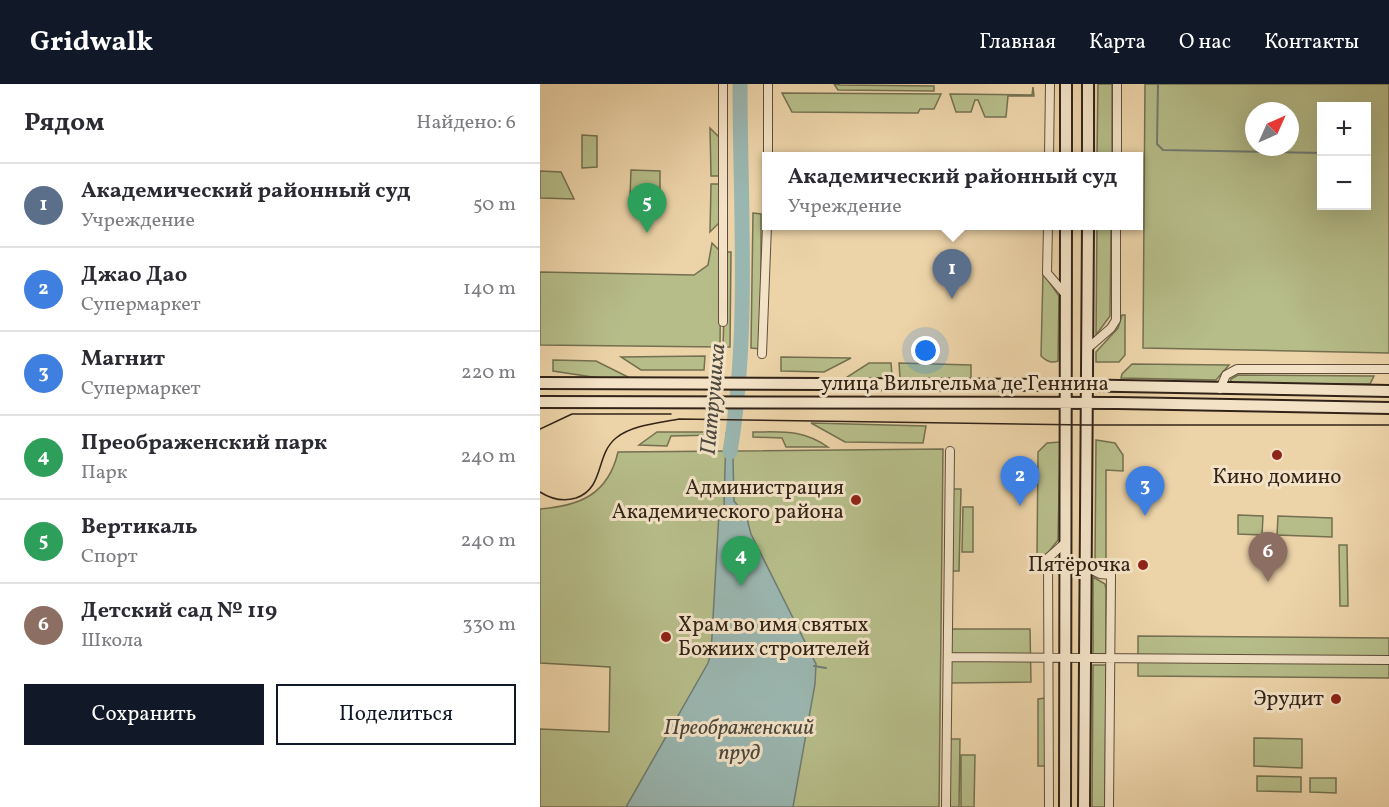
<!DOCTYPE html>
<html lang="ru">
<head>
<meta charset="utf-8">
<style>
  body { margin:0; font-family:Vollkorn,serif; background:#f7f7f7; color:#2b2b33 }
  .controls { position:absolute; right:18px; top:18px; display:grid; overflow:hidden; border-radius:0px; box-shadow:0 6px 24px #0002 }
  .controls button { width:54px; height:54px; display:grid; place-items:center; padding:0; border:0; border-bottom:2px solid #e1e1e2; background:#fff; color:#2b2b33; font:30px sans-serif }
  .compass { position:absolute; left:705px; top:18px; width:54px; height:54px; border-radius:50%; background:#fff; box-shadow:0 6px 24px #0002; rotate:45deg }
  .you { position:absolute; left:386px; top:267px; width:21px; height:21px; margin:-15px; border:4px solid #fff; border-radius:50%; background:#1a73e8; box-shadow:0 0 0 9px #1a73e833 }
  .badge { display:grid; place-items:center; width:39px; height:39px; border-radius:50%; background:#111827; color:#fff; font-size:20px; font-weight:700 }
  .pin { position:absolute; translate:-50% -50px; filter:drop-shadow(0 2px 3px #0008) }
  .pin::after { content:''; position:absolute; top:32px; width:21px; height:18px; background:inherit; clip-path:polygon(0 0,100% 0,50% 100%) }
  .popup { position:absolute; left:222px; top:68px; width:381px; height:78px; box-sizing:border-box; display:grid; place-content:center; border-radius:0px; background:#fff; filter:drop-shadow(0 2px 4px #0005); font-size:20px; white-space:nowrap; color:#7c7c81 }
  .popup b { font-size:22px; color:#2b2b33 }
  .popup::after { content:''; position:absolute; left:50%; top:100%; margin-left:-12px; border:12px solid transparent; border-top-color:#fff }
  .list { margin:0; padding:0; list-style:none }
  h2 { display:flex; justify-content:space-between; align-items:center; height:78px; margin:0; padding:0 24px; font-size:26px }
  h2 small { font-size:20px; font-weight:400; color:#7c7c81 }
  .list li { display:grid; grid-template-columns:39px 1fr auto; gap:18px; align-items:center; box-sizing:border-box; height:84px; padding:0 24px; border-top:2px solid #e1e1e2 }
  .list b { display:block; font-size:22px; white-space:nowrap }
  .list p { margin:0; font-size:20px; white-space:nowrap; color:#7c7c81 }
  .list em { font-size:20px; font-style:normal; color:#7c7c81 }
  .actions { display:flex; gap:12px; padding:18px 24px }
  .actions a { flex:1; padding:14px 0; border:2px solid #111827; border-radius:0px; text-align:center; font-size:21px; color:#111827 }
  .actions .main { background:#111827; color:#fff }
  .map { position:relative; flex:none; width:849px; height:723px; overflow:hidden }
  header { display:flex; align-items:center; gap:36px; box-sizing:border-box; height:84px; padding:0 30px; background:#111827; color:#fff }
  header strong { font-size:28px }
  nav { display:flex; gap:33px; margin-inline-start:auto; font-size:21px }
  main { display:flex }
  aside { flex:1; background:#fff }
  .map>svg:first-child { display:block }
</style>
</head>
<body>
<header>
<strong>Gridwalk</strong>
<nav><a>Главная</a><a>Карта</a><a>О нас</a><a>Контакты</a></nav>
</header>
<main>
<aside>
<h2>Рядом<small>Найдено: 6</small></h2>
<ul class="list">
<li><span class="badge" style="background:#5c6f8a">1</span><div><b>Академический районный суд</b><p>Учреждение</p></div><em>50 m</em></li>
<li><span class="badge" style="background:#3f7fe0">2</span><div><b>Джао Дао</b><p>Супермаркет</p></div><em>140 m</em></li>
<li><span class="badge" style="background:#3f7fe0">3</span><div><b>Магнит</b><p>Супермаркет</p></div><em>220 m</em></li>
<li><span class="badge" style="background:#2e9e5b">4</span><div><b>Преображенский парк</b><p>Парк</p></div><em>240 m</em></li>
<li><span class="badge" style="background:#2e9e5b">5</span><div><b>Вертикаль</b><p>Спорт</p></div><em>240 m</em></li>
<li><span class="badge" style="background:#8d6e63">6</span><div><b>Детский сад № 119</b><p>Школа</p></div><em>330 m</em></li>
</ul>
<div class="actions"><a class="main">Сохранить</a><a>Поделиться</a></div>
</aside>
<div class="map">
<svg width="849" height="723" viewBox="0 0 849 723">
  <rect width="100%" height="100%" fill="#ecd3a8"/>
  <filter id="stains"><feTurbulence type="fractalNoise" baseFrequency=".00333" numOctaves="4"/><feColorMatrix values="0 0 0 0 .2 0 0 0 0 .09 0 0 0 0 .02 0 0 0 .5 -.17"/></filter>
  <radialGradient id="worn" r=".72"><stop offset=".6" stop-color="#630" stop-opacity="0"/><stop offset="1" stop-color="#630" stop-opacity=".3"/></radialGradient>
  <path fill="#b6bd89" stroke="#747050" stroke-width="1.5" fill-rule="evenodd" d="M294,0L300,1L394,2V7L298,6Z
    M558,0H572V72H557Z
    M605,0H849V269L603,264ZM782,22H826V122H782ZM714,27H750V63H714Z
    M493,3L494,12H468L466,33H445L438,16H435L431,28H416L410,10L492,11Z
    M242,9L401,10L394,25H380L378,29L252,28Z
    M170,44L181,55L180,92H171Z
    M42,51L57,52V83L42,84Z
    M91,86L120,87V114L90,113Z
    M0,87L21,88L34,115L0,114Z
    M171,100H181V137L170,148Z
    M213,129L221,130V265L211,264Z
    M557,142H571L570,232L556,251Z
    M172,159L181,168L180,263L0,261V188L154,191L168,181Z
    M186,168H191L190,263H183Z
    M503,189L519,212L518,277C511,280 506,277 501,272Z
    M582,231H585V271L579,278H556V268L578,244Z
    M165,272L164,286H101L81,273Z
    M241,273L311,274L284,288L241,287Z
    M13,276L56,277L90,294H59L13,287Z
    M329,279H351L352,291L347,296L304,295Z
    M359,279L431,281V297H363L360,293Z
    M592,280L689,281L676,296L581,294L582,290Z
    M698,291L834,292L830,300H690L691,295Z
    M271,339L386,342L383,359L305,358Z
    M117,348H174V351L131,352L127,362L99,361Z
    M213,348C243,348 262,345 288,363H246L242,354L213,353Z
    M556,356L575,359L583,371V387L566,386V481L560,484L555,479Z
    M520,358L518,456L507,470H497L498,368L507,359Z
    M403,365L399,723H0V645L69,648L70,583L0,579V425C39,422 68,411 78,368Z
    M411,405H421L419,487H410Z
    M423,423H433V468H422Z
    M698,431L723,432L722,451L698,450Z
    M738,432L792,434V453L737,451Z
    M799,461H807L808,522H800Z
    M553,493L565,500L566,506V570H553Z
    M410,545H490L491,598L410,599Z
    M598,552L849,554V594L598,592Z
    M553,581H566L565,723H552Z
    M505,614V682H498V615Z
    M714,654L762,655V684L714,682Z
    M409,655H420L419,723H410Z
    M421,671H435L434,723H421Z
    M717,692L761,693V708L717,707Z
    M770,694H796V709L770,708Z"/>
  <path fill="#9ab6b0" stroke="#707b73" stroke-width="1.5" d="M186,349H198L193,375L194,417L206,431L211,450L276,580L275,600L253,723H86L168,579L171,569L179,429L184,421Z"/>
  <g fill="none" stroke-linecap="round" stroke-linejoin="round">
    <path stroke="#707b73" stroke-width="2" d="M618,0L617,60L623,66L782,69
      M274,582L286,584"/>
    <path stroke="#9ab6b0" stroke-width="15" d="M190,368C210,246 200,123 200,0"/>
    <g stroke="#604f3c" stroke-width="10">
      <path id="street" d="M228,73V0
        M509,73L510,0
        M577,73V0
        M508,142L507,189L526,211
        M183,238V0
        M548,264L571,244L576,236V142
        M222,270L227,142
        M680,305L686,291L697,285H849
        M546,483L560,490L571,491L569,723
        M408,573L849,576
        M406,723L410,367
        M509,723L508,474L526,458"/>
    </g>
    <g stroke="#322318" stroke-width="14">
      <path id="secondary" d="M526,0V73
        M548,73V0
        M0,299L526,301L849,307
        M0,318L577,319L849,324
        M525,723L526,142
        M544,723L548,142"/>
    </g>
    <use href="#street" stroke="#f3e2c6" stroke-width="8"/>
    <use href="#secondary" stroke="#f3e2c6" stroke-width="10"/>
    <path stroke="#322318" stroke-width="1.5" d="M0,345L32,330H131
      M0,408C11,415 23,418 36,414C65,404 55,371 76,354C92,341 119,339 139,335L547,341H849"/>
  </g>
  <g fill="#8f2418" stroke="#f3e2c6" stroke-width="2">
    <circle cx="737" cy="371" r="6"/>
    <circle cx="316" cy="416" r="6"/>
    <circle cx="603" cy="481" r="6"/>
    <circle cx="126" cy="553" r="6"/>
    <circle cx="796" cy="615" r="6"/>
  </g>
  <g text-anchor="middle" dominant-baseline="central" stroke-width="6" stroke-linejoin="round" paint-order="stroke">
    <g font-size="21" fill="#322318" stroke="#f3e2c6">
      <text x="425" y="300">улица Вильгельма де Геннина</text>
    </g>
    <g font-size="21" fill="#322318" stroke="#f3e2c6" text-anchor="end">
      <text x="737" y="393" text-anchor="middle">Кино домино</text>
      <text x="304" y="404">Администрация<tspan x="304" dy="24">Академического района</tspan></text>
      <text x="591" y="481">Пятёрочка</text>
      <text x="138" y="541" text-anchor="start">Храм во имя святых<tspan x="138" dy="24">Божиих строителей</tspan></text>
      <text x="784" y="615">Эрудит</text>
    </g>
    <g font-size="22" font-style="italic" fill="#4c483e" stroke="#f3e2c6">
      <text transform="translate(174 315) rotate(-85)">Патрушиха</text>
      <text x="199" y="644">Преображенский<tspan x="199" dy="25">пруд</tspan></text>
    </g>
  </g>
  <rect width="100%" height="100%" filter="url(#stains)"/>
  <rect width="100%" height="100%" fill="url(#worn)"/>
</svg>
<div class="controls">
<button>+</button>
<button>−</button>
</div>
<svg class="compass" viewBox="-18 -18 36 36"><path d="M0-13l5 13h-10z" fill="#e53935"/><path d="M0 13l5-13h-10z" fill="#7c7c81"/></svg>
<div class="you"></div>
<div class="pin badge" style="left:412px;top:215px;background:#5c6f8a">1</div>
<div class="popup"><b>Академический районный суд</b>Учреждение</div>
<div class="pin badge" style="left:480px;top:422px;background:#3f7fe0">2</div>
<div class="pin badge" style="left:605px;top:432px;background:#3f7fe0">3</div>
<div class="pin badge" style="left:201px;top:502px;background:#2e9e5b">4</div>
<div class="pin badge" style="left:107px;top:149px;background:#2e9e5b">5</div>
<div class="pin badge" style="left:728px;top:498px;background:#8d6e63">6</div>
</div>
</main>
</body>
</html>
